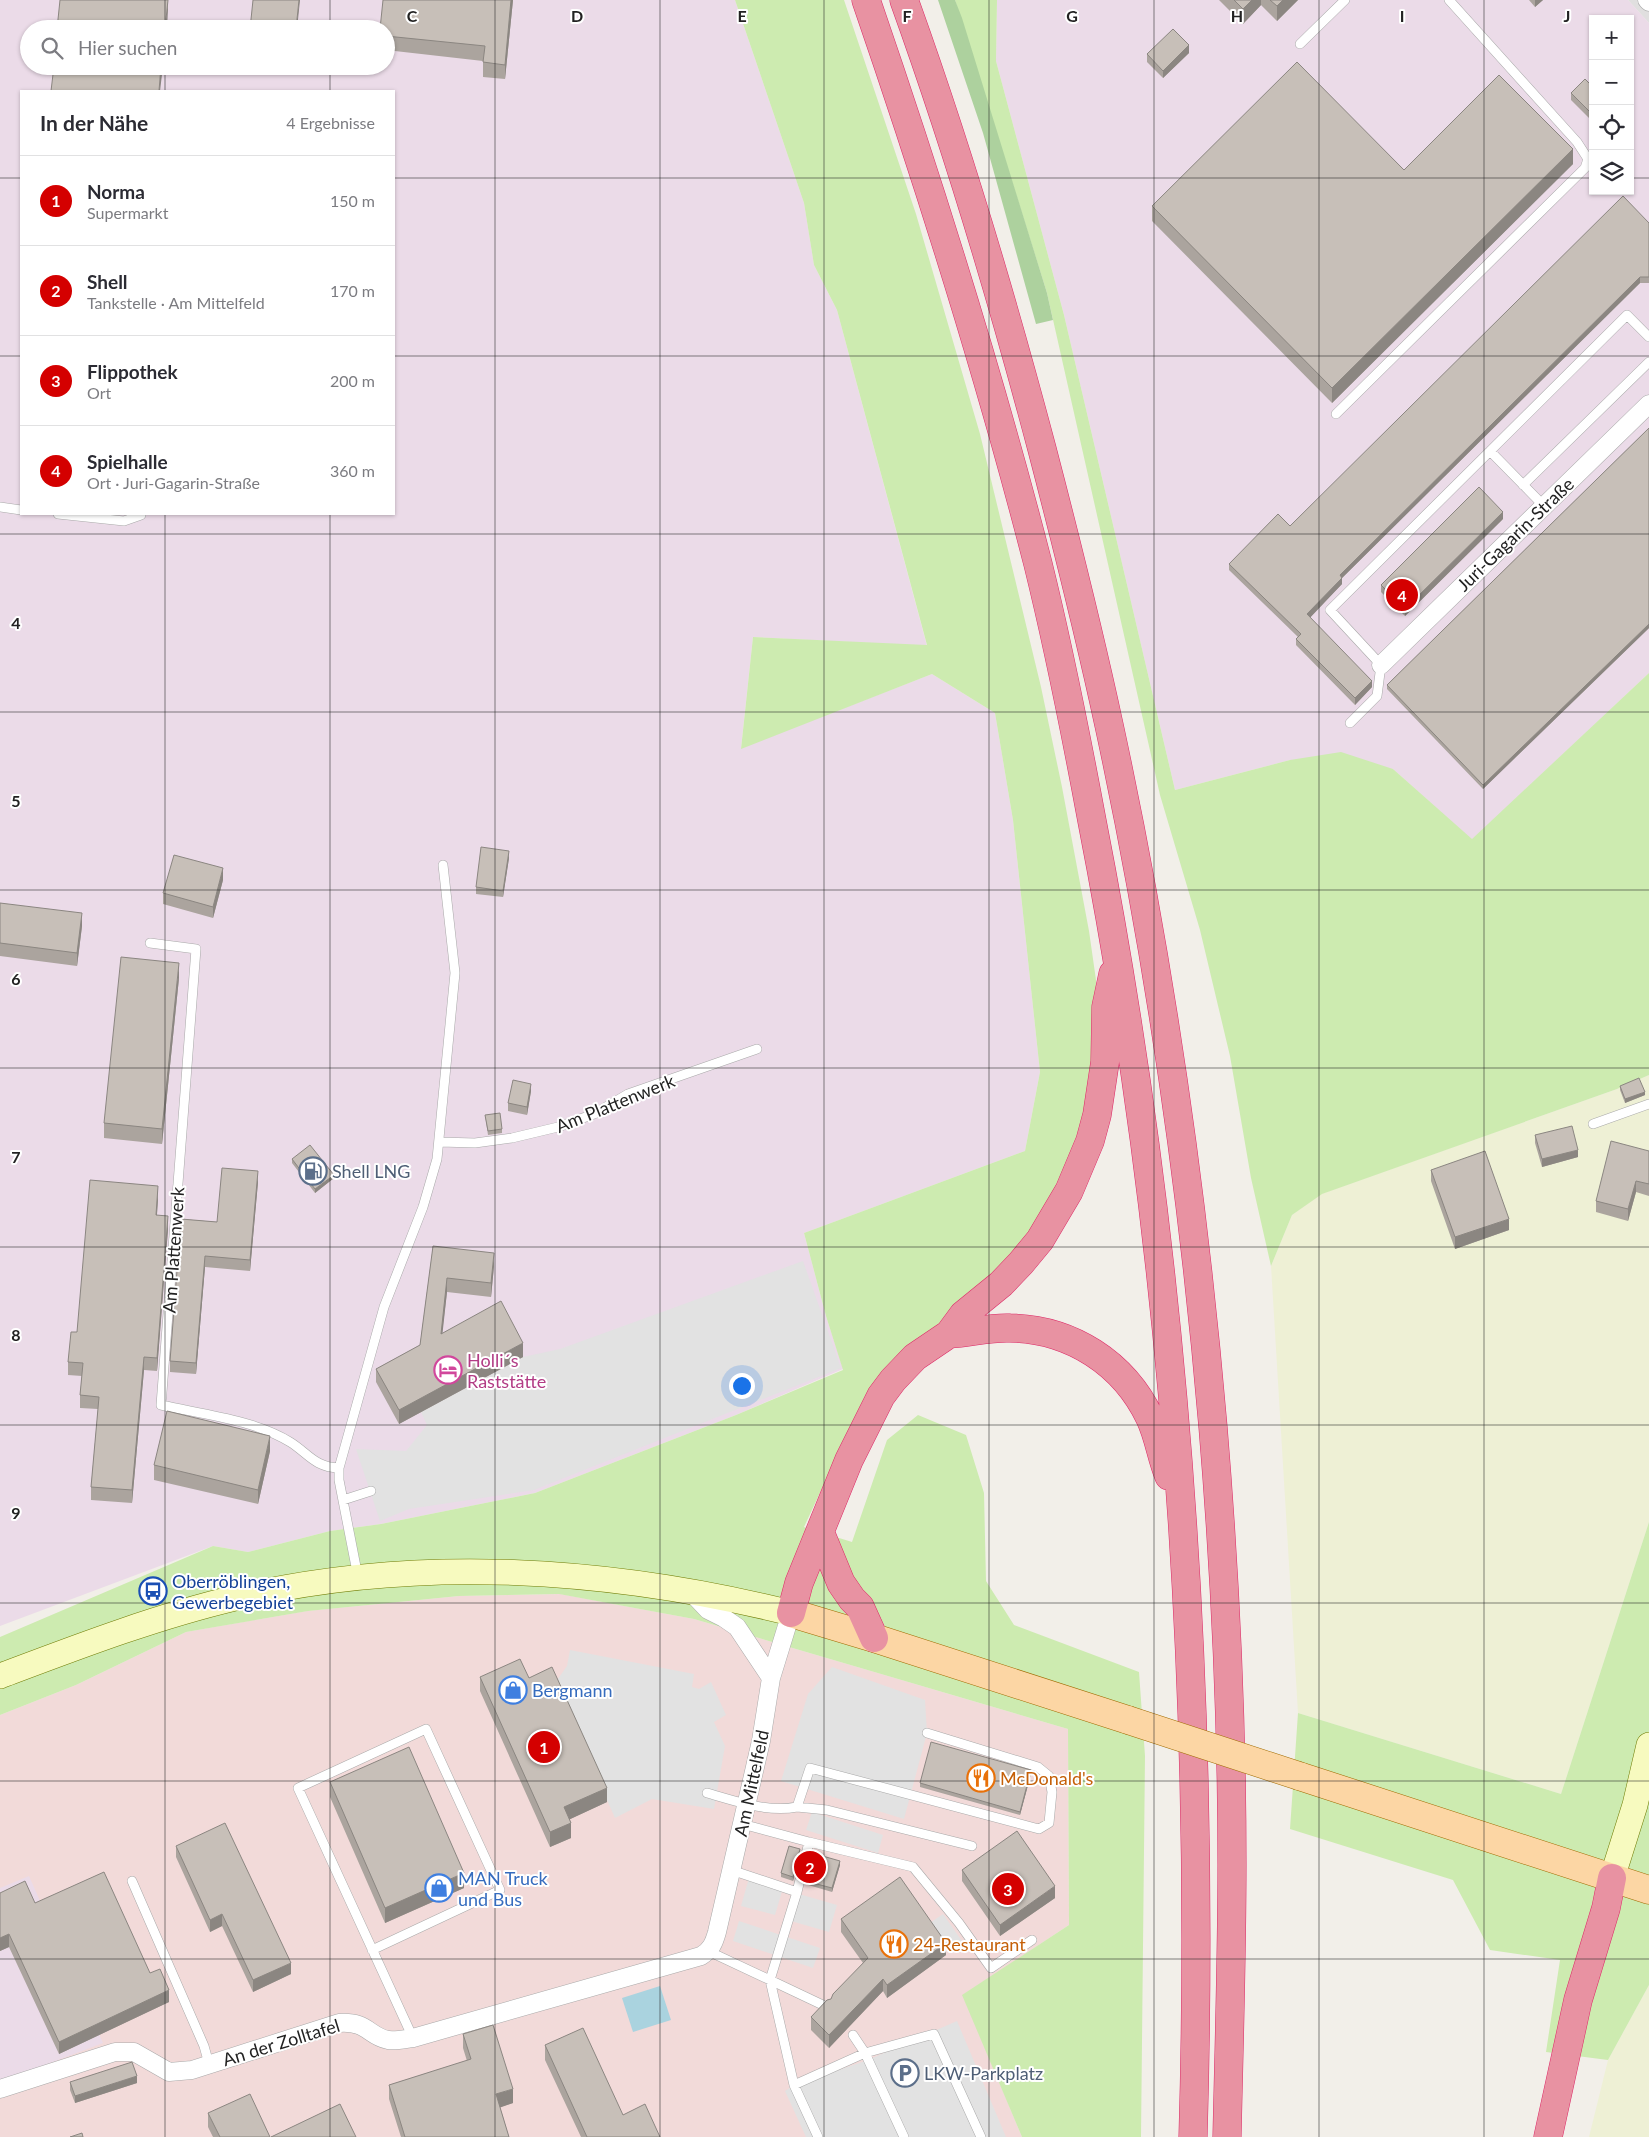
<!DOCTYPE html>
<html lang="de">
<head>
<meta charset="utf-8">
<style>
  body { margin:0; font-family:Lato,sans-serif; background:#f7f7f7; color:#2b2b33 }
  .controls { position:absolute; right:15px; top:15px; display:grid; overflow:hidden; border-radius:0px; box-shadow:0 1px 4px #0004 }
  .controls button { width:45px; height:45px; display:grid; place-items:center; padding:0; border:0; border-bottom:1px solid #e1e1e2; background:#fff; color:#2b2b33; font:25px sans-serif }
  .you { position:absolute; left:741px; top:1385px; width:18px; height:18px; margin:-12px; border:4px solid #fff; border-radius:50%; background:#1a73e8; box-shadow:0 0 0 8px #1a73e833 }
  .badge { display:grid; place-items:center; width:32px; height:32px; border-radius:50%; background:#d40000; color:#fff; font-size:16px; font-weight:700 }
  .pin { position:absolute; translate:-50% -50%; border:2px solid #fff; box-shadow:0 1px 5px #0006 }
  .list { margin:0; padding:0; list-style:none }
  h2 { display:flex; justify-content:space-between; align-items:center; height:65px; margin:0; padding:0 20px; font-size:21px }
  h2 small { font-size:16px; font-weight:400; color:#7c7c81 }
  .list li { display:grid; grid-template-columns:32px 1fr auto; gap:15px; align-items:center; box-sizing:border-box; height:90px; padding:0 20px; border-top:1px solid #e1e1e2 }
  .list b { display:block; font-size:19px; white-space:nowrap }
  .list p { margin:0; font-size:16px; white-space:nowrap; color:#7c7c81 }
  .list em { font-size:16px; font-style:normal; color:#7c7c81 }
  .icon { flex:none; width:28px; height:28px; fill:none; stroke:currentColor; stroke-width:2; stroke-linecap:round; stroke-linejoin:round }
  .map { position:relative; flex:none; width:1649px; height:2137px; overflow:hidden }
  .search { position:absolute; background:#fff; box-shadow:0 1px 4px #0004; left:20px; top:20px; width:375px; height:55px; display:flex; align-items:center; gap:12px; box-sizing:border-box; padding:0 18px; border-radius:28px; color:#7c7c81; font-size:19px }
  .panel { position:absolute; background:#fff; box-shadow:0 1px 4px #0004; left:20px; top:90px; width:375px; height:425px; border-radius:0px }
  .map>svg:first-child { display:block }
</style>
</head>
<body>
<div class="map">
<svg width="1649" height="2137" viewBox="0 0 1649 2137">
  <rect width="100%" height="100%" fill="#f2efe9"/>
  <path fill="#e0dfdf" d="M1628,0H1649V23Z"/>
  <path fill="#f2dad9" d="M560,1594L694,1619L1068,1729L1069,1925L963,1995L1022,2137H0V1715L76,1685L186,1632L307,1611L459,1596Z"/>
  <path fill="#ebdbe8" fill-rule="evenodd" d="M0,0H735L804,203L814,265L837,310L927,646L753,637L741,748L932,674L995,713L1013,820L1040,1072L1025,1151L804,1233L826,1316L843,1369L736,1415L535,1493L381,1524L330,1531L248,1552L213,1546L0,1626ZM29,29H386V66H29ZM21,91H394V514H21Z
    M997,0H1628L1649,23V673L1472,840L1393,769L1290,760L1175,790L1064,315L996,61ZM1593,19H1630V191H1593Z
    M29,1876L103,2043L0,2082V1888Z"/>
  <path fill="#eef0d5" d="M1649,1075V1522L1561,1794L1298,1713L1271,1266L1292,1215L1321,1194L1617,1089Z
    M1649,1985V2137H1589L1608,2060Z"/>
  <path fill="#cdebb0" d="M735,0H844L916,214L980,434L1041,687L1062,787L1089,931L1096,980L1099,1016L1083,1134L1028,1241L865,1396L804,1527L852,1542L887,1440L918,1415L966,1435L984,1493L986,1581L1014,1625L1139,1672L1145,1756L1141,2137H1022L962,1995L1069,1925L1068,1729L694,1619L559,1594L459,1596L308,1611L186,1632L76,1685L0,1715V1637L213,1546L248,1552L330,1531L381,1524L535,1493L736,1415L843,1370L826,1316L804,1233L1025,1151L1040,1072L1013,820L995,713L932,674L741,749L753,637L927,645L837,310L814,265L804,203Z
    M955,0H997L996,61L1064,315L1175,790L1290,760L1341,752L1393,769L1472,839L1649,673V1075L1617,1089L1322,1194L1292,1215L1271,1266L1251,1178L1230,1056L1200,930L1160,795L1047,293Z
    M1649,1522V1985L1608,2060L1546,2052L1560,1960L1490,1950L1453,1880L1290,1829L1298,1713L1561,1794Z"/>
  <path fill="#add19e" d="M938,0H955L962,18L1047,293L1053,320L1036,324L983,133Z"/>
  <path fill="#e2e2e2" d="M803,1261L841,1368L534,1490L409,1509L380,1521L356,1449L406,1451L427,1425L421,1412L523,1357L560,1349Z
    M570,1650L694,1674L692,1687L699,1689L711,1682L726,1715L714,1722L725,1746L714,1809L652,1799L615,1818L555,1683L567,1666Z
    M832,1667L925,1700L927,1733L904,1819L781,1781L808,1694Z
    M812,1812L883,1835L878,1853L806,1830Z
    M749,1878L783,1888L775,1915L741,1906Z
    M799,1894L837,1905L829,1932L791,1921Z
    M943,1914L962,1941L948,1950L930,1923Z
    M739,1921L820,1948L813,1968L733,1941Z
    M957,2021L1006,2137H806L785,2091L794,2085L868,2060Z"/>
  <path fill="#aad3df" d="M660,1986L671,2020L633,2032L622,1998Z"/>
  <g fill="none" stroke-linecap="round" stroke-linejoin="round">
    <g stroke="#a9a9a9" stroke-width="10">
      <path id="lane" d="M1300,44L1345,0
        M1336,414L1585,168L1588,159L1577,142L1449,0
        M1490,451L1544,506
        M1523,485L1649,362
        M0,507L21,510
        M58,514L124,521L141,515
        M1350,723L1377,696L1381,665L1330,610L1627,315L1649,337
        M150,943L196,949L161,1405C201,1414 255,1420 290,1442C308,1453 314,1467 339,1468
        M1593,1124L1649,1104
        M440,1142L475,1143L512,1138L558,1127L594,1114L628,1094L757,1049
        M343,1500L371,1491
        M358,1577L339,1480V1468L384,1307L423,1207L437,1159L455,973L443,865
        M707,1793C735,1801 768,1813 797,1807L810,1768L1039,1829L1049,1823L1052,1792L1049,1776L1038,1767L927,1733
        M797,1807L827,1810L972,1846
        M742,1824L809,1842L797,1892L770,1980L827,2007
        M809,1842L913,1867L959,1923L991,1968L1032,1940
        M731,1870L797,1892
        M132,1881L204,2046L209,2064
        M372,1950L500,1890L426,1729L298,1788L413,2038
        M708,1951L770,1980L794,2085L818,2137
        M853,2035L865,2053L934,2034L981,2137
        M794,2085L865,2053L904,2137"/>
    </g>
    <g stroke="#a9a9a9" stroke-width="19">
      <path id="street" d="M1647,0L1649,2
        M1381,665L1649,404
        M691,1592L708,1610L724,1618L737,1627L771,1678
        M0,2089L115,2052H134L169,2072L192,2070L339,2023C368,2021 368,2036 388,2040C396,2041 405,2039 413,2038L701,1956C711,1950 714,1943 717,1932L761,1741L771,1678L791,1613"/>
    </g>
    <g stroke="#707d05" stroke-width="26">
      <path id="secondary" d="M0,1676C77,1647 155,1617 235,1598C418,1555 610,1568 791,1613
        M1612,1878L1635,1805L1649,1745"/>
    </g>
    <g stroke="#a06b00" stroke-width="29">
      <path id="primary" d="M791,1613L874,1638L1128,1720
        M1299,1776L1649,1890"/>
    </g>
    <g stroke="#dc2a67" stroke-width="29">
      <path id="highway" d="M866,0C930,186 989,373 1038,564C1059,649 1076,735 1092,821C1177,1256 1206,1695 1193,2137
        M904,0C957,147 1002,298 1042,449C1066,541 1089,632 1109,725C1159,956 1193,1192 1213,1427C1225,1572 1232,1719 1232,1864C1232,1955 1229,2046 1227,2137
        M949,1334C970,1333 990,1327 1010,1328C1071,1329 1124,1363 1150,1418C1159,1437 1161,1457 1169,1476
        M820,1532L841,1583L852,1599L860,1607L874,1638
        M791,1613L799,1583L849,1460L881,1396L893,1380L915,1357L949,1334L963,1315L1001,1284L1021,1263L1040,1240L1069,1191L1090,1141L1097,1115L1105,1062L1106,1007L1113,974
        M1548,2137L1578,2000L1606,1908L1612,1878"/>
    </g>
    <use href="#lane" stroke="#fff" stroke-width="9"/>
    <use href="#street" stroke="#fff" stroke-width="18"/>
    <use href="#secondary" stroke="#f7fabf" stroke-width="25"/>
    <use href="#primary" stroke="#fcd6a4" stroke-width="28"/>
    <use href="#highway" stroke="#e892a2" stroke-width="28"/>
    <g stroke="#a06b00" stroke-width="29" stroke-linecap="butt">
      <path id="primary-bridge" d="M1128,1720L1299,1776"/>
    </g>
    <use href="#primary-bridge" stroke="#fcd6a4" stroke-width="28"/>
  </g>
  <path fill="#aba49e" d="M513,0L505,79L483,77V61L386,50V29Z
    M1219,0H1298L1277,21L1261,5L1243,24Z
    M1529,0H1543L1535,7Z
    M1189,53L1163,78L1147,62V54Z
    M1593,87V122L1571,100V93Z
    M1573,164L1332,403L1152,221V206L1404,170Z
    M1649,223V283H1640L1342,578V584L1310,617L1372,687L1355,705L1296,645V639L1298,637L1229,570V564L1290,526Z
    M1649,428V628L1483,789L1387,689V685Z
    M1503,519L1405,616L1381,592V585Z
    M509,858L503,897L476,894V887Z
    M223,880L213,918L163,904V893Z
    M0,903L82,926L77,966L0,956Z
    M179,978L162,1144L104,1138V1123Z
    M1620,1086L1645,1095L1625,1103L1620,1090Z
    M531,1091L527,1115L508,1111V1103Z
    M485,1115L502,1129V1133L488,1135Z
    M1535,1135L1578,1157L1542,1167L1535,1143Z
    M1649,1151V1196L1636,1192L1628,1221L1596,1212V1201Z
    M292,1159L334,1178L315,1193L292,1163Z
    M1431,1170L1509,1230L1455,1249L1431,1181Z
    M258,1182L250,1271L205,1267L196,1374L170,1372V1361L181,1219L217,1222Z
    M158,1198L157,1215L168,1229L157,1371L144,1370L132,1503L91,1500V1487L98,1409L80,1408V1395L82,1376L68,1375V1362L77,1332Z
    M433,1246L494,1266L491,1297L447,1292L442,1333L523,1357L399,1424L376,1382V1369L420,1345Z
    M270,1451L258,1504L154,1480V1465Z
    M480,1677L529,1678L607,1802L570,1819L571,1838L550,1847L480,1691Z
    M1031,1774L1020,1815L920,1787V1783Z
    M330,1782L464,1888L385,1923L330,1797Z
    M176,1846L291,1974L253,1992L222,1926L210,1932L176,1857Z
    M800,1853L793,1881L781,1877V1873Z
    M840,1865L832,1892L805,1884V1881Z
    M962,1870L1055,1898L1000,1936L962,1881Z
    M0,1893L35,1903L150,1973L169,2002L59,2054L9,1947L0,1951Z
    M841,1919L946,1955L887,1998L883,1991L829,2048L811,2030V2017L831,1999L863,1963L841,1932Z
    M463,2034L513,2103L500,2107L509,2137H401L389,2099V2085L467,2061L463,2048Z
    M545,2045L623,2115L660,2137H581L545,2060Z
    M70,2082L137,2083L75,2103L70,2090Z
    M208,2113L270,2137H213L208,2127Z"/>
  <path fill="#8b8681" d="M168,0V9L167,29H165Z
    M299,0H300L297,29H296Z
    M511,0H513L505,79V65Z
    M1252,0H1261V5L1243,24V9Z
    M1283,0H1298L1277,21V6Z
    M1535,0H1543L1535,7Z
    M1189,45V53L1163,78V71Z
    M161,66H163L160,91H159Z
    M1573,149V164L1332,403V388Z
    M1640,277V283L1342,578V584L1307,621V614L1340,575Z
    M1503,512V519L1405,616V609Z
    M1649,624V628L1483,789V785Z
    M1372,681V687L1355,705V698Z
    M509,851V858L503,897V891Z
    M223,868V880L213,918V907Z
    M82,913V926L77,966V953Z
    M179,963V978L162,1144V1129Z
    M531,1084V1091L527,1115V1107Z
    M1645,1092V1095L1625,1103V1099Z
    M1578,1150V1157L1542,1167V1159Z
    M258,1171V1182L250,1271V1260Z
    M334,1175V1178L315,1193V1189Z
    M1636,1181V1192L1628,1221V1209Z
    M158,1186V1198L156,1228V1215Z
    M168,1216V1229L157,1371V1358Z
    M1509,1219V1230L1455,1249V1237Z
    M494,1253V1266L491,1297V1283Z
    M205,1256V1267L196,1374V1363Z
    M447,1278V1292L441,1347V1334Z
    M523,1343V1357L399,1424V1410Z
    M144,1357V1370L132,1503V1490Z
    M270,1436V1451L258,1504V1490Z
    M1031,1770V1774L1020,1815V1812Z
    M607,1788V1802L564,1822V1807Z
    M571,1823V1838L550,1847V1832Z
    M800,1849V1853L793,1881V1877Z
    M840,1861V1865L832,1892V1888Z
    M464,1873V1888L385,1923V1908Z
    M1055,1886V1898L1000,1936V1925Z
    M222,1914V1926L210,1932V1920Z
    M9,1934V1947L0,1951V1938Z
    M946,1943V1955L887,1998V1985Z
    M291,1963V1974L253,1992V1980Z
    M883,1979V1991L829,2048V2035Z
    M169,1990V2002L59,2054V2042Z
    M137,2076V2083L75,2103V2096Z
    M513,2089V2103L496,2109V2094Z"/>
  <path fill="#c7bfb8" stroke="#8b8681" d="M60,0H168L165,29H57Z
    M253,0H299L296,29H250Z
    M383,0H511L505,65L483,62L485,46L386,36V29H380Z
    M1234,0H1252L1243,9Z
    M1270,0H1283L1277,6Z
    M1173,29L1189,45L1163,71L1147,54Z
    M1297,62L1404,170L1499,75L1573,149L1332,388L1152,206Z
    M54,66H161L159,91H51Z
    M1585,79L1593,87V115L1571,93Z
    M1623,196L1649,223V277H1640L1340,575L1342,578L1307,614L1372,681L1355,698L1296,639L1301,634L1229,564L1278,514L1290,526Z
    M1649,428V624L1483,785L1387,685Z
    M1479,487L1503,512L1405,609L1381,585Z
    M481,847L509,851L503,891L476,887Z
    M174,855L223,868L213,907L163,893Z
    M0,903L82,913L77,953L0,943Z
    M121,957L179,963L162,1129L104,1123Z
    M1639,1078L1645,1092L1625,1099L1620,1086Z
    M513,1080L531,1084L527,1107L508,1103Z
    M500,1113L502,1129L488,1131L485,1115Z
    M1572,1126L1578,1150L1542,1159L1535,1135Z
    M1611,1141L1649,1151V1184L1636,1181L1628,1209L1596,1201Z
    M310,1145L334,1175L315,1189L292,1159Z
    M1485,1151L1509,1219L1455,1237L1431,1170Z
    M222,1168L258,1171L250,1260L205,1256L196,1363L170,1361L181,1219L217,1222Z
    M90,1180L158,1186L156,1215L168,1216L157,1358L144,1357L132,1490L91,1487L99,1397L80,1395L83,1363L68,1362L71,1332H77Z
    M433,1246L494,1253L491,1283L447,1278L441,1334L501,1301L523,1343L399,1410L376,1369L420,1345Z
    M167,1411L270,1436L258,1490L154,1465Z
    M520,1659L529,1678L552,1667L607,1788L564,1807L571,1823L550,1832L480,1677Z
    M931,1742L1031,1770L1020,1812L920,1783Z
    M409,1747L464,1873L385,1908L330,1782Z
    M225,1823L291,1963L253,1980L222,1914L210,1920L176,1846Z
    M1017,1831L1055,1886L1000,1925L962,1870Z
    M789,1846L800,1849L793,1877L781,1873Z
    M812,1853L840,1861L832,1888L805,1881Z
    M104,1872L150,1973L160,1969L169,1990L59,2042L9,1934L0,1938V1893L25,1881L35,1903Z
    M900,1877L946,1943L887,1985L883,1979L829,2035L811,2017L827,2000L831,1999L833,1994L868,1958L841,1919Z
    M493,2025L513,2089L496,2094L509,2137H405L389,2085L471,2059L463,2034Z
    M583,2028L623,2115L645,2104L660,2137H587L545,2045Z
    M132,2062L137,2076L75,2096L70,2082Z
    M250,2094L270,2137H220L208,2113Z
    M340,2104L356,2137H271Z
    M82,2133L83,2137H70Z"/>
  <path fill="none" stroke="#222" stroke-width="1" stroke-opacity="0.55" d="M165,0V29M330,0V29M495,0V2137M660,0V2137M824,0V2137M989,0V2137M1154,0V2137M1319,0V2137M1484,0V2137M165,66V91M330,66V91M0,178H21M394,178H1593M1630,178H1649M0,356H21M394,356H1649M165,514V2137M330,514V2137M0,534H1649M0,712H1649M0,890H1649M0,1068H1649M0,1247H1649M0,1425H1649M0,1603H1649M0,1781H1649M0,1959H1649"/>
  <defs>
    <g id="fuel-ring" transform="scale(1.4375)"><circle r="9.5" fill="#fff" stroke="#5c6f8a" stroke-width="1.5"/><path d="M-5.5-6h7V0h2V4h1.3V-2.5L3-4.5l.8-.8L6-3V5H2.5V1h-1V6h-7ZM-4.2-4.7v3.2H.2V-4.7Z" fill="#5c6f8a"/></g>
    <g id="hotel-ring" transform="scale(1.4375)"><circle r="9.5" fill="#fff" stroke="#d1479c" stroke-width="1.5"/><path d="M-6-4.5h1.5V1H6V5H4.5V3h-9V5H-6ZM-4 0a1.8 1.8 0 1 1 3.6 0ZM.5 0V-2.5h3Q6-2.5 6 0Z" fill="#d1479c"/></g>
    <g id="bus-ring" transform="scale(1.4375)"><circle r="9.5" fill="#fff" stroke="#1a4fb4" stroke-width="1.5"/><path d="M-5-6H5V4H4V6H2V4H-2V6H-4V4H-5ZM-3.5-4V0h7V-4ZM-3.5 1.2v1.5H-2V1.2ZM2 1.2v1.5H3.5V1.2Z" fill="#1a4fb4"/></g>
    <g id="shop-ring" transform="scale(1.4375)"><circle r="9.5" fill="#fff" stroke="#3f7fe0" stroke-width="1.5"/><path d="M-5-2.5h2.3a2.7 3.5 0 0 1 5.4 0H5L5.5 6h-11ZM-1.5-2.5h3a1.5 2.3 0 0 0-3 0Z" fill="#3f7fe0"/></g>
    <g id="restaurant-ring" transform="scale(1.4375)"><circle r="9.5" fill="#fff" stroke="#e8710a" stroke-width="1.5"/><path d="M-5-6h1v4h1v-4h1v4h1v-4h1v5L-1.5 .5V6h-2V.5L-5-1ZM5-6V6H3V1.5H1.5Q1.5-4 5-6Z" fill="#e8710a"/></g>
    <g id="parking-ring" transform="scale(1.4375)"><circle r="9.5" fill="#fff" stroke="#5c6f8a" stroke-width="1.5"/><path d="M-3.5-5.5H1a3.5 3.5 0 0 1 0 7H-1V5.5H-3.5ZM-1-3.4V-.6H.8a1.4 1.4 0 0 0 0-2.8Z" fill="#5c6f8a"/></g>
  </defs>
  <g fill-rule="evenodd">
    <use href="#fuel-ring" x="313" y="1171"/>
    <use href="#hotel-ring" x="448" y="1370"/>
    <use href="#bus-ring" x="153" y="1591"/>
    <use href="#shop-ring" x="513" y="1690"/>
    <use href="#restaurant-ring" x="981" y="1778"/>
    <use href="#shop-ring" x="439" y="1888"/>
    <use href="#restaurant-ring" x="894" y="1944"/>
    <use href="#parking-ring" x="905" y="2073"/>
  </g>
  <g text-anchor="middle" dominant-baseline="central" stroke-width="4" stroke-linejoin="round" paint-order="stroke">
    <g font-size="18" fill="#222" stroke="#fff">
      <text transform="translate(1515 534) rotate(-44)">Juri-Gagarin-Straße</text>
      <text transform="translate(615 1103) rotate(-22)">Am Plattenwerk</text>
      <text transform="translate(173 1250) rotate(-86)">Am Plattenwerk</text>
      <text transform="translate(751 1783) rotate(-78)">Am Mittelfeld</text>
      <text transform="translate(281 2042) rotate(-17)">An der Zolltafel</text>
    </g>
    <g font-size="18" fill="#4e5e75" stroke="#fff" text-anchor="start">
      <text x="332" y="1171">Shell LNG</text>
      <text x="924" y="2073">LKW-Parkplatz</text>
    </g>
    <g font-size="18" fill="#b23c85" stroke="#fff" text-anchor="start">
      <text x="467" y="1360">Holli´s<tspan x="467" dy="21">Raststätte</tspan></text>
    </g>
    <g font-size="18" fill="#164399" stroke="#fff" text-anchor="start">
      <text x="172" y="1581">Oberröblingen,<tspan x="172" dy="21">Gewerbegebiet</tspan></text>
    </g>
    <g font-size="18" fill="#366cbe" stroke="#fff" text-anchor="start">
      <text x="532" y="1690">Bergmann</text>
      <text x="458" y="1878">MAN Truck<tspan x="458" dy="21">und Bus</tspan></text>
    </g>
    <g font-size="18" fill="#c56008" stroke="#fff" text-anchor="start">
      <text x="1000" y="1778">McDonald's</text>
      <text x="913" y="1944">24-Restaurant</text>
    </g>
  </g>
  <g font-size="16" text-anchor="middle" font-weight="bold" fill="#222" stroke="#fff" stroke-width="4" stroke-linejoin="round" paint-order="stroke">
    <text x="412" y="22">C</text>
    <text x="577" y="22">D</text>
    <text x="742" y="22">E</text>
    <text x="907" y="22">F</text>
    <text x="1072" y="22">G</text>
    <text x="1237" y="22">H</text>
    <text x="1402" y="22">I</text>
    <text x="1567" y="22">J</text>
    <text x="16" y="629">4</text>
    <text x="16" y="807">5</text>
    <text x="16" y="985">6</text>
    <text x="16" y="1163">7</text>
    <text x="16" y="1341">8</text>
    <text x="16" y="1519">9</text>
  </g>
</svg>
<div class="controls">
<button>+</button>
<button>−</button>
<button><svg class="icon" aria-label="locate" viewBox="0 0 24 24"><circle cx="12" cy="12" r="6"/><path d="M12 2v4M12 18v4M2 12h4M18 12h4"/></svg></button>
<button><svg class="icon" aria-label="layers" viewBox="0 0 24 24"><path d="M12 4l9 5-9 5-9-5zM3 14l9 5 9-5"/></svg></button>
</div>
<div class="you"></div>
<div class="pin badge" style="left:544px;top:1747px">1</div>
<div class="pin badge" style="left:810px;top:1867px">2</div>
<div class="pin badge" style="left:1008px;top:1889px">3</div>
<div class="pin badge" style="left:1402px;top:595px">4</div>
<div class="search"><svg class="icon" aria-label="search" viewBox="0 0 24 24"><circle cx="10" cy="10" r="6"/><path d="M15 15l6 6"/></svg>Hier suchen</div>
<section class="panel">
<h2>In der Nähe<small>4 Ergebnisse</small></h2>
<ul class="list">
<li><span class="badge">1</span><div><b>Norma</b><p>Supermarkt</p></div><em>150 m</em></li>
<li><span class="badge">2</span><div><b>Shell</b><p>Tankstelle · Am Mittelfeld</p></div><em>170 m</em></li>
<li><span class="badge">3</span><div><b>Flippothek</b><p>Ort</p></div><em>200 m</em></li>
<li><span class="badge">4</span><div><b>Spielhalle</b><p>Ort · Juri-Gagarin-Straße</p></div><em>360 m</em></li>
</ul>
</section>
</div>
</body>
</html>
